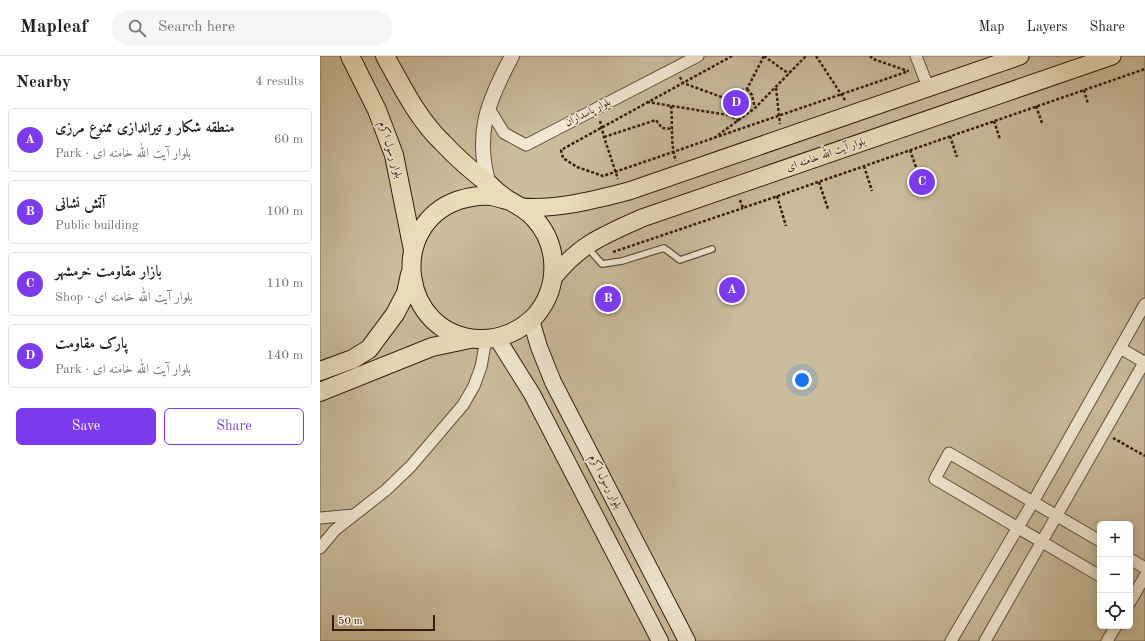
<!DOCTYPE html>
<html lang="en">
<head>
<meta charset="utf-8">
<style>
  body { margin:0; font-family:"Old Standard TT",Amiri,serif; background:#f6f6f6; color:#202124 }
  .controls { position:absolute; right:12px; bottom:12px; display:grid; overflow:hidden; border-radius:6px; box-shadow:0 2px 10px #0003 }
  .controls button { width:36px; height:36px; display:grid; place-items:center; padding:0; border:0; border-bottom:1px solid #e0e0e0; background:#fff; color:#202124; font:20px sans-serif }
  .scale { position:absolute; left:12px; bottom:10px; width:103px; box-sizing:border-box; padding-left:4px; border:2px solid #371d0f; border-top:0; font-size:11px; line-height:14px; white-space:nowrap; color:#371d0f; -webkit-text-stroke:3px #f0e8d2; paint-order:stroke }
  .you { position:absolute; left:482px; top:324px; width:14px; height:14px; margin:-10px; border:3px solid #fff; border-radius:50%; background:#1a73e8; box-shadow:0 0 0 6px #1a73e833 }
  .badge { display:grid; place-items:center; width:26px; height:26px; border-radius:50%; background:#7c3aed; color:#fff; font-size:13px; font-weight:700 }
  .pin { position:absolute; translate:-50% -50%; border:2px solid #fff; box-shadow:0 1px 4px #0006 }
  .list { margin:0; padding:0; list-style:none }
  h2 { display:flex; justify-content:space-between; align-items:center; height:52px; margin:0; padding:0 16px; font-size:17px }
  h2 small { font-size:13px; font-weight:400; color:#757577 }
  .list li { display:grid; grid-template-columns:26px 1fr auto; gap:12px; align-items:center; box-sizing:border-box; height:64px; margin:0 8px 8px; padding:0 8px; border:1px solid #e0e0e0; border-radius:6px }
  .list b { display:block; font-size:15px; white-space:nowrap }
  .list p { margin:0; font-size:13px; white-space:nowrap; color:#757577 }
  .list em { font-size:13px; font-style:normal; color:#757577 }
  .actions { display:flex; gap:8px; padding:12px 16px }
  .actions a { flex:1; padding:9px 0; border:1px solid #7c3aed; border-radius:6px; text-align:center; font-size:14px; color:#7c3aed }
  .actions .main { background:#7c3aed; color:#fff }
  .icon { flex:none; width:22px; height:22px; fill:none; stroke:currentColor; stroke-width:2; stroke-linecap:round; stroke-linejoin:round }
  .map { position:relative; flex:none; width:825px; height:585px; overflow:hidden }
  header { display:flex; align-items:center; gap:24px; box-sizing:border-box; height:56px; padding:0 20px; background:#fff; border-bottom:1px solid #e0e0e0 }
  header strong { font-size:19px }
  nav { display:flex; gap:22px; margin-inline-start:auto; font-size:14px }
  .search { width:280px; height:36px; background:#f6f6f6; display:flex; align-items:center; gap:10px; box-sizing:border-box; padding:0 14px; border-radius:22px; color:#757577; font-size:15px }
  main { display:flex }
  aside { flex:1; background:#fff }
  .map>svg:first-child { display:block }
</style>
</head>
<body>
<header>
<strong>Mapleaf</strong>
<div class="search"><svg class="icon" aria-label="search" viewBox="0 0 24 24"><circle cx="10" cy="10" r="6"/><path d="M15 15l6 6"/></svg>Search here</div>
<nav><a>Map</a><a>Layers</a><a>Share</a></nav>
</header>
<main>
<aside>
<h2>Nearby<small>4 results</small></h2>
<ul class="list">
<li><span class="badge">A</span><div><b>منطقه شکار و تیراندازی ممنوع مرزی</b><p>Park · بلوار آیت الله خامنه ای</p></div><em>60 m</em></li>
<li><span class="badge">B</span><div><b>آتش نشانی</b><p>Public building</p></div><em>100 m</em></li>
<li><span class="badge">C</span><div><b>بازار مقاومت خرمشهر</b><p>Shop · بلوار آیت الله خامنه ای</p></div><em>110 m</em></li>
<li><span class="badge">D</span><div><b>پارک مقاومت</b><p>Park · بلوار آیت الله خامنه ای</p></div><em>140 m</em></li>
</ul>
<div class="actions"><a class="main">Save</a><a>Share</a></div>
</aside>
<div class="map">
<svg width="825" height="585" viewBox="0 0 825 585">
  <rect width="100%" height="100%" fill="#e8dcb9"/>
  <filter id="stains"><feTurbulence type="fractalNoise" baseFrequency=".005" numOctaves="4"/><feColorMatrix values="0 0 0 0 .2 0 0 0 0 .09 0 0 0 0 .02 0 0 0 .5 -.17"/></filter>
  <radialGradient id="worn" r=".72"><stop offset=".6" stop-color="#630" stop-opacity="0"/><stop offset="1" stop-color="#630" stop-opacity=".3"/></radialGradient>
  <path fill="#cabc9c" stroke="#806c56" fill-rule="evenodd" d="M0,0H825V585H0ZM780,468H810V570H780Z"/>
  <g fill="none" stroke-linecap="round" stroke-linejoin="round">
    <g stroke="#634d3a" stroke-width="8">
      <path id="service" d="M268,192L282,208L302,205L344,192L360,204L392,193"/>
    </g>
    <g stroke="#634d3a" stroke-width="13">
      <path id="minor" d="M596,0L608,31
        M168,51L184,77L206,89L378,0
        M800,292L824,306
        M0,462L33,459
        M780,485L629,397L615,423L780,520
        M0,492L15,474L66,434L91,410L143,349L154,330L161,311L166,283
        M810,503L825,512
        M810,546L825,520
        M631,585L713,446L825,248
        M665,585L825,305
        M787,585L796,570"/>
    </g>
    <g stroke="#634d3a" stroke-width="16">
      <path id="tertiary" d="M169,129C154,77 168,45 192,0"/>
    </g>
    <g stroke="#371d0f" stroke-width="18">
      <path id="secondary" d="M211,264L219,291L233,326L367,585
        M177,282L212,338L340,585"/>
    </g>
    <g stroke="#371d0f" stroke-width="19">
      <path id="primary" d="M201,151C237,154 273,144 309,135L700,0
        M233,222C260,188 284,179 322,162L792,0"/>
    </g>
    <g stroke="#371d0f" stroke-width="20">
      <path id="trunk" d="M30,0L57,54L74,99L93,194
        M65,0C82,30 97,62 122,86C137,102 153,116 170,129C176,135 183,141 190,145C199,150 207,154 214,162C239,189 240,230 216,259C201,275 180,284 158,283C81,279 66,169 139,144C149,141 160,139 171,140C177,141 183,143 190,145
        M0,315L33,303L49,293L75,258L86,237L90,218
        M0,336L112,291L150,283"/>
    </g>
    <path stroke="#371d0f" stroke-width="2.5" stroke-dasharray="3 2" stroke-linecap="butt" d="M412,0L241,94L243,102L257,111L283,120L589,15
      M444,0L469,18
      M496,0L525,44
      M550,0L553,3L588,15
      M360,21L363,27L407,43
      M456,32L460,68
      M427,33L432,39L435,52
      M764,34L768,48
      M327,46L408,59
      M351,50C353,68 350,88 356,105
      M716,50L722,67
      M280,65L284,81L298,123
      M419,65L409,59L405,51C408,39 414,36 427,33L444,0
      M674,65L680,83
      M630,80L637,101
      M284,81L336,64L342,72L353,73
      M394,82L435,52L486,0
      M590,94L598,117
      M544,110L552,135
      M499,126L508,153
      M457,140L466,170
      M420,144L423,152L825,13
      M293,196L423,152
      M793,382L825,400"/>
    <use href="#service" stroke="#f0e8d2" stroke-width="5.5"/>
    <use href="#minor" stroke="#f0e8d2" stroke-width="11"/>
    <use href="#tertiary" stroke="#f0e8d2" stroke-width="14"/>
    <use href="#secondary" stroke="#f0e8d2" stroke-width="16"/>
    <use href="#primary" stroke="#e8dcb9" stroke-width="17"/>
    <use href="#trunk" stroke="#e8dcb9" stroke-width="18"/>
  </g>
  <g text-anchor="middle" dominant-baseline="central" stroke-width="3" stroke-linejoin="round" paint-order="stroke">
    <g font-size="11" fill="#371d0f" stroke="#f0e8d2">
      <text transform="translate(268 57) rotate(-27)">بلوار پاسداران</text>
      <text transform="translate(70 94) rotate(73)">بلوار رسول اکرم</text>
      <text transform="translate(506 99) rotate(-19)">بلوار آیت الله خامنه ای</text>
      <text transform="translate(285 426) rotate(63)">بلوار رسول اکرم</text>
    </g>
  </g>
  <rect width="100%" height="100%" filter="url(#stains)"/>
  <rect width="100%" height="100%" fill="url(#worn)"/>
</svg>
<div class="controls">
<button>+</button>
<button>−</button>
<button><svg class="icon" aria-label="locate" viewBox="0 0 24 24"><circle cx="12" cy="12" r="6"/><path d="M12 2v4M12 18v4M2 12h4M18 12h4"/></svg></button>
</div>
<div class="scale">50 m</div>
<div class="you"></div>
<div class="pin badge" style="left:412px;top:234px">A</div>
<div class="pin badge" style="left:288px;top:243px">B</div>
<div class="pin badge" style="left:602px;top:126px">C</div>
<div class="pin badge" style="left:416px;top:47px">D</div>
</div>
</main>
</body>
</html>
